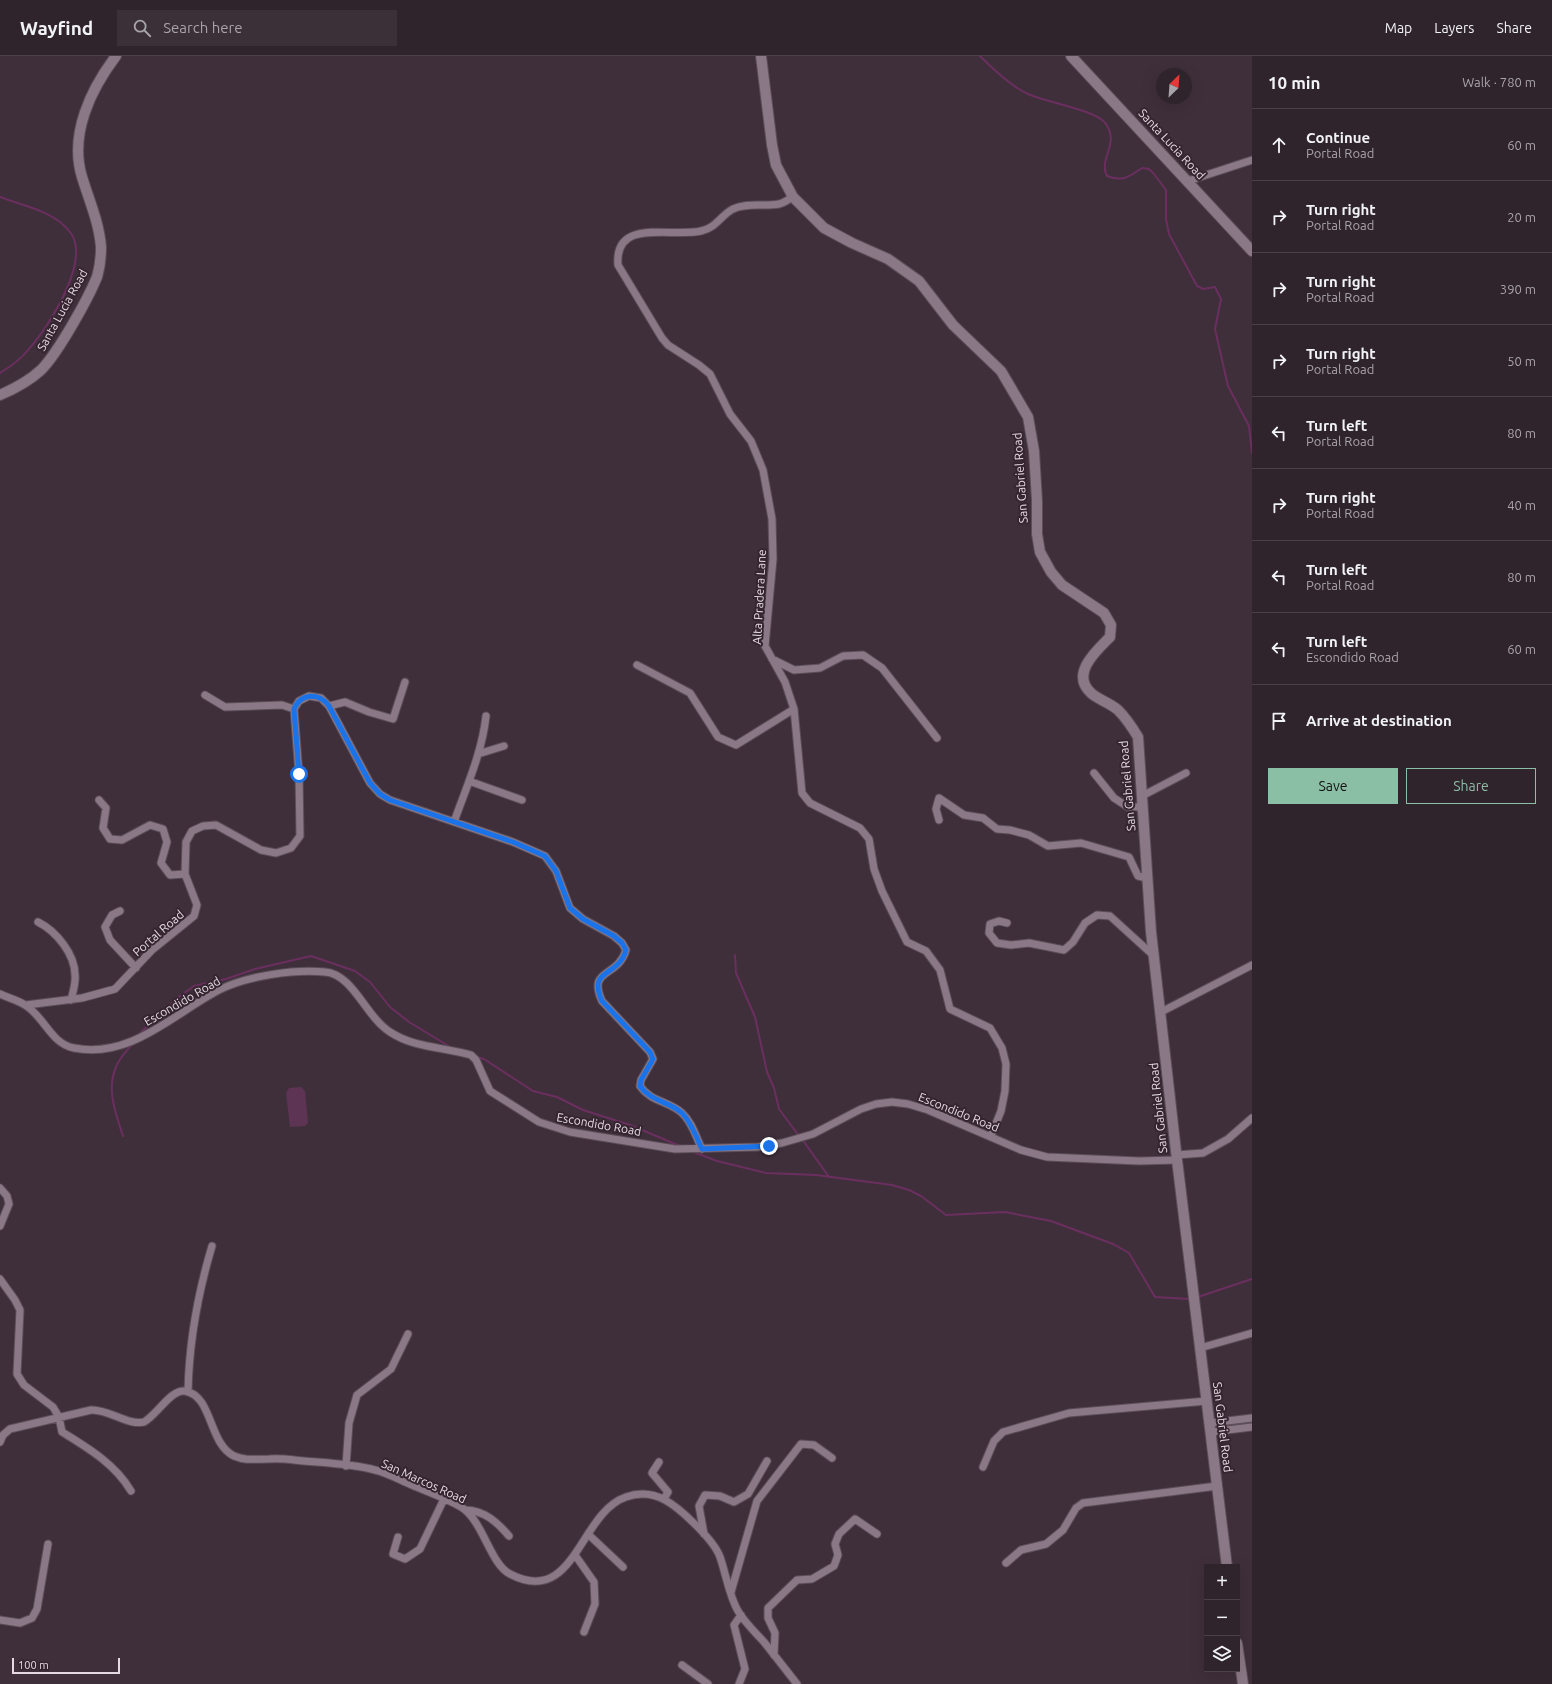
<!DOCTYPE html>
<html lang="en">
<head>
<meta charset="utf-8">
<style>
  body { margin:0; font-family:Ubuntu,sans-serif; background:#3b2f38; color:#f1f3f6 }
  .controls { position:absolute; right:12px; bottom:12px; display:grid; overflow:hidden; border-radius:0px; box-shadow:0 4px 16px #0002 }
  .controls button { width:36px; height:36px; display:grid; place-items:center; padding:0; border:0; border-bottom:1px solid #4a4048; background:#2f232c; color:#f1f3f6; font:20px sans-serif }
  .compass { position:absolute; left:1156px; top:12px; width:36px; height:36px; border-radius:50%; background:#2f232c; box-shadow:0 4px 16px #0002; rotate:25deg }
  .scale { position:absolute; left:12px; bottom:10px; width:108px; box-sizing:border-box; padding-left:4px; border:2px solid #e5dae2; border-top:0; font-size:11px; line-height:14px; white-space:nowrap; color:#e5dae2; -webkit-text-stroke:3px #352531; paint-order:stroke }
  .stop { position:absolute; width:12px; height:12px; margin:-9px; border:3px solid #1a73e8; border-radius:50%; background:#fff }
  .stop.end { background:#1a73e8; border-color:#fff; box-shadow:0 1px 4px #0008 }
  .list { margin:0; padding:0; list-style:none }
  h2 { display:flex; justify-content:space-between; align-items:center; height:52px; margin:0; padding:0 16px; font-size:17px }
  h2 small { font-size:13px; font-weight:400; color:#a7a4a9 }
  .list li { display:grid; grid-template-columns:26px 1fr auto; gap:12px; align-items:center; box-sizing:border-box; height:72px; padding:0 16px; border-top:1px solid #4a4048 }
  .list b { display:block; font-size:15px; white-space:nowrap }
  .list p { margin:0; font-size:13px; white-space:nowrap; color:#a7a4a9 }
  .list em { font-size:13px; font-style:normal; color:#a7a4a9 }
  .actions { display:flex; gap:8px; padding:12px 16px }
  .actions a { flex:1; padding:9px 0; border:1px solid #8abfa5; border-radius:0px; text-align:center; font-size:14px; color:#8abfa5 }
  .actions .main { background:#8abfa5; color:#111 }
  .icon { flex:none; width:22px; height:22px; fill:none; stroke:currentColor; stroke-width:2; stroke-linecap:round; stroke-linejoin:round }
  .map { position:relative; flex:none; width:1252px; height:1628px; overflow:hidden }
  header { display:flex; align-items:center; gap:24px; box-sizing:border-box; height:56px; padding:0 20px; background:#2f232c; border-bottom:1px solid #4a4048 }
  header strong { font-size:19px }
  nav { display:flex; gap:22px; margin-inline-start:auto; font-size:14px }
  .search { width:280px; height:36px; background:#3b2f38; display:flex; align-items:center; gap:10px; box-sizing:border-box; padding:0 14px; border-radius:0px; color:#a7a4a9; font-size:15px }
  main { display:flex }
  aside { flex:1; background:#2f232c }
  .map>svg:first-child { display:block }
</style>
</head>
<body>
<header>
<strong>Wayfind</strong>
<div class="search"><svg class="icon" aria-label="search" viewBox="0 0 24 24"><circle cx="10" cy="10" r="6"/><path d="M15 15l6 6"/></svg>Search here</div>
<nav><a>Map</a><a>Layers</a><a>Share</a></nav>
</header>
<main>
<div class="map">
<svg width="1252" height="1628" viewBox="0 0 1252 1628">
  <rect width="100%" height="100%" fill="#3f2f3b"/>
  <path fill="#5d3454" d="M301,1031L305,1035L308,1067L305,1070L290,1071L286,1037L289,1032Z"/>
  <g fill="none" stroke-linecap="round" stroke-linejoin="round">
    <path stroke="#6b2f5f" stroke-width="2" d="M980,0C992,12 1012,31 1028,38C1045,46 1097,54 1106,68C1120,88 1098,103 1107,120C1122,126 1129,121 1142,112L1149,113L1154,118L1166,134V163L1169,178L1197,230L1203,233L1215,231L1221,243L1215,273L1228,330L1249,370L1252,397
      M0,141C24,150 54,155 70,176C92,204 48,272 28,294C21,303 10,311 0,317
      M735,899L736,917L755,961L767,1016L774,1032L779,1053L799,1080
      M138,979L180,940L194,930L226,923L255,913L311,900L355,915L370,926L390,951L409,966L452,992
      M477,1001L484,1003L533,1035L557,1041L583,1054L630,1069L680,1090
      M123,1080C116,1058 106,1034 116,1011C119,1002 127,995 132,988
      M802,1083L829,1121
      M691,1095L717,1105L766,1117L816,1119L892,1129L909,1134L921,1140L946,1159L1005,1156L1051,1165L1113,1188L1129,1197L1155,1241L1190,1243
      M1198,1241L1252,1223"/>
    <g stroke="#5b4e58" stroke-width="9">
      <path id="street" d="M1188,125L1252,104
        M793,141C789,143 784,147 779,148C764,151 747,146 733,153C720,160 716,172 701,175C672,182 614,161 618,209L662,282L668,289L699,309L710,318L730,358L751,385L763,414L772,463L773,503L765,590L785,626L794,653L802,737L810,747L860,772L869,783L874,813L882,835L907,886L926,895L940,914L950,953L990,972L1002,992L1006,1008L1005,1035L1001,1055L991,1080
        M772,603L794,614L820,612L843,600L863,599L882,612L937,682
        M637,609L690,637L718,681L736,689L794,653
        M205,639L225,651L282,649L294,653
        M329,650L345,646L369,656L393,663L405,626
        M478,698L504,690
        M1094,717L1114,742L1128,751H1143
        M469,725L522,744
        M1142,740L1186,717
        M99,744L106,752L103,772L110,783L122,784L150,769L163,773L167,786L161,807L170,819L185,818
        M939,764L936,753L939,742L964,759L983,762L997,773L1010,774L1029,779L1048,790L1081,787L1129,801L1138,820L1147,822
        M454,766C466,732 482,697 486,660
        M120,855L112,859L105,871L110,884L136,912
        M38,866C56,875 75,898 75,919C76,927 73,936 71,944
        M1007,867L999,865L990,868L989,877L997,887L1011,889L1029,887L1064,894L1073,886L1085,867L1097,859L1110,860L1154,900
        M0,938C8,942 18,944 25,949C44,960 51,988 74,992C131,1003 173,958 219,934C247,920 294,913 325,916C353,918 366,961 390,976C414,992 444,991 471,999L476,1004L490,1035L539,1066L570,1076L675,1093L758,1091L782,1087L813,1078L861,1053L876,1048L892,1046L908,1048L928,1054L1021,1094L1047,1101L1139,1105L1177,1104
        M26,949L82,942L115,933L152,894L194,860L197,849L185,818L186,786L192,775L203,770L216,769L261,794L276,797L291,792L300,780L299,718L294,653L299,645L309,640L321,642L329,650L370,727L380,738L390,744L513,786L545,800L556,815L570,852L583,863L614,880L622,887L626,894C618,922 587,912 602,945L650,996L653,1003L641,1024L640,1030C651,1046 669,1045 682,1057C692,1066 696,1081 702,1093
        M1161,956L1252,909
        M1176,1099L1203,1097L1228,1083L1252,1062
        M0,1132L7,1140L9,1148L0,1170
        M0,1223L15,1244L20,1254L17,1318L24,1329L53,1351L59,1361L62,1376C88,1392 115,1408 131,1435
        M1200,1292L1252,1277
        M188,1336C189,1287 198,1237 212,1190
        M1210,1367L1252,1362
        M1211,1376L1252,1371
        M0,1386L3,1379L10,1373L91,1354C109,1353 128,1370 144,1366C157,1359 171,1333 185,1335C213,1340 208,1387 234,1400C246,1405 256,1403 269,1403C281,1402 293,1404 304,1405C327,1407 353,1408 375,1414C388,1417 400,1424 412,1429C428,1436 446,1442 461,1451C483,1464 490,1508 510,1518C575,1552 579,1457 626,1441C640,1436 652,1437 665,1444C680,1452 714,1484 720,1501C726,1518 729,1540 738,1555C745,1567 755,1576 764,1586C775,1600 786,1614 797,1628
        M659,1406L652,1417L668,1436L664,1443
        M346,1410L349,1367L357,1339L391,1313L408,1278
        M983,1411L994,1385L1003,1376L1069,1357L1207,1345
        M466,1454C485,1455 497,1466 509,1480
        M588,1478L623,1511
        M704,1478L699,1450L705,1439L720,1440L734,1446L748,1438L767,1405
        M398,1481L393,1498L405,1503L420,1493L444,1443
        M575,1499L594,1526L595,1548L584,1576
        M1006,1507L1021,1494L1046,1488L1063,1474L1076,1452L1083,1447L1217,1430
        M731,1536L757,1445L801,1388L814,1389L832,1402
        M0,1564L20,1567L32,1562L37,1553L48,1488
        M774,1599L775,1577L768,1562V1552L797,1524L812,1523L834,1510L838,1499L835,1488L839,1478L855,1463L877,1478
        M682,1609L708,1628
        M739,1628L745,1613L734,1569L741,1559"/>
    </g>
    <g stroke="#5b4e58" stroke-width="12">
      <path id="secondary" d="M761,0L772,89L776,109L793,141L824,172L852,187L888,203L919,225L953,269L1001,315L1028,361L1034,395L1037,445V478L1040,496L1051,516L1062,529L1104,557L1111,569L1110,581C1096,595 1070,618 1091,637C1099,644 1110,647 1118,654C1126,662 1132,671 1138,681L1151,876L1177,1104L1227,1511
        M1071,0L1252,195
        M0,339C14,333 29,325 41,314C58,297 88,243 97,221C100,211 101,200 101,191C99,166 89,144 82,121C69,78 91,33 116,0
        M1237,1587L1243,1628"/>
    </g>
    <use href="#street" stroke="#8b7886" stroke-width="7"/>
    <use href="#secondary" stroke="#8b7886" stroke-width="10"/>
  </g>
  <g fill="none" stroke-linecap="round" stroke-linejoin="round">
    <path stroke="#1a73e8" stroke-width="5" d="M299,718L294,653C301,637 319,636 329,650L370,727L380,738L390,744L513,786L545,800L556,815L570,852L583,863L614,880L622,887L626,894C618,922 587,912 602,945L650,996L653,1003L641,1024L640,1030C651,1046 669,1045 682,1057C692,1067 696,1081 702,1093L769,1090"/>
  </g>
  <g text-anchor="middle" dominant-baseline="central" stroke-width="4" stroke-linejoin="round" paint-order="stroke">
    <g font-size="12" fill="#e5dae2" stroke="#352531">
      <text transform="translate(1172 88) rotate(47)">Santa Lucia Road</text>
      <text transform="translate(62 254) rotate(-61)">Santa Lucia Road</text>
      <text transform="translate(1020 422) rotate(-94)">San Gabriel Road</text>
      <text transform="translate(759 541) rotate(-87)">Alta Pradera Lane</text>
      <text transform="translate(1127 730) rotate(-95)">San Gabriel Road</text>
      <text transform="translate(158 877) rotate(-41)">Portal Road</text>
      <text transform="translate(182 945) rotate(-30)">Escondido Road</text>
      <text transform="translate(1158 1052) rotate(-96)">San Gabriel Road</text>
      <text transform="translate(959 1056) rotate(22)">Escondido Road</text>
      <text transform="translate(599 1068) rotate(10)">Escondido Road</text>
      <text transform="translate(1223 1371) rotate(83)">San Gabriel Road</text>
      <text transform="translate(424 1425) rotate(24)">San Marcos Road</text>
    </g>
  </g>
</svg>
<div class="controls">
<button>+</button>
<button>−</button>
<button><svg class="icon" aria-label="layers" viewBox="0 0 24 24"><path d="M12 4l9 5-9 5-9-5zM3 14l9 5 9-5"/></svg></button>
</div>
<svg class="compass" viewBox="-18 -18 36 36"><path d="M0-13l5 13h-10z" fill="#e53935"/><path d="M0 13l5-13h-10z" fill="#a7a4a9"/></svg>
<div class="scale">100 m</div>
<div class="stop" style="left:299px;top:718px"></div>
<div class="stop end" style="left:769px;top:1090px"></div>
</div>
<aside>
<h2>10 min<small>Walk · 780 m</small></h2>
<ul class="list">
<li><svg class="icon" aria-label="ahead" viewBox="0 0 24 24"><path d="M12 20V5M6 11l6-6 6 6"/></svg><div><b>Continue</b><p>Portal Road</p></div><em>60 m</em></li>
<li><svg class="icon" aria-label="right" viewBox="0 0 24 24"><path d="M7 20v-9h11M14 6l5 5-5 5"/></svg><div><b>Turn right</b><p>Portal Road</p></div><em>20 m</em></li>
<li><svg class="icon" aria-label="right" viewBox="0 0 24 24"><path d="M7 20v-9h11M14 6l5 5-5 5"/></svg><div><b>Turn right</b><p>Portal Road</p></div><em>390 m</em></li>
<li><svg class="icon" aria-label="right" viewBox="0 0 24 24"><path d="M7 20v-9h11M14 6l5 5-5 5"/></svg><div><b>Turn right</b><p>Portal Road</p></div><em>50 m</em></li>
<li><svg class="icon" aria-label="left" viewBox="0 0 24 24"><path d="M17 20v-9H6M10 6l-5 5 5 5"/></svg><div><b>Turn left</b><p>Portal Road</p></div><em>80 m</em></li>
<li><svg class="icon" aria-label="right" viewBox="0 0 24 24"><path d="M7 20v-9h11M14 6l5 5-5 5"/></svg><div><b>Turn right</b><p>Portal Road</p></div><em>40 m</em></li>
<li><svg class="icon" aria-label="left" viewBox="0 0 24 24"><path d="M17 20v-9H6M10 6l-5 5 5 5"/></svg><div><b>Turn left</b><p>Portal Road</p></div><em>80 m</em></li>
<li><svg class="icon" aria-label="left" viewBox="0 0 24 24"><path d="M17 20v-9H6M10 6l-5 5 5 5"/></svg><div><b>Turn left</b><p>Escondido Road</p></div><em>60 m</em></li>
<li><svg class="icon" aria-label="arrive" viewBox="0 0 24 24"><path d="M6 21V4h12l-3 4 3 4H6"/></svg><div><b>Arrive at destination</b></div></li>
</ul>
<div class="actions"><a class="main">Save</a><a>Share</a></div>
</aside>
</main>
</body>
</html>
